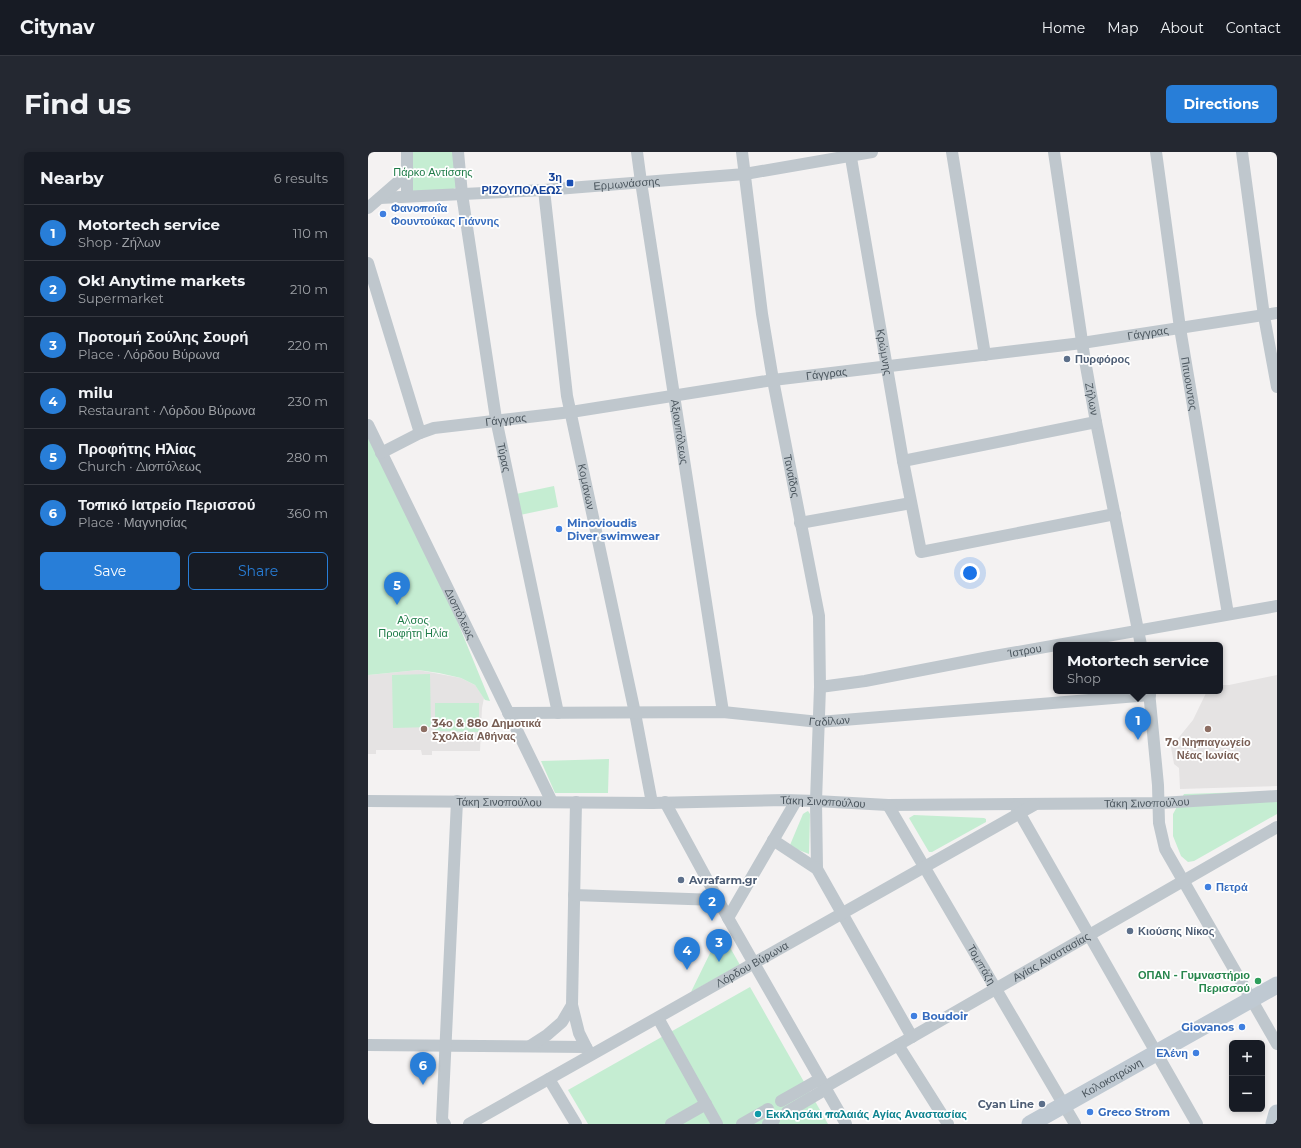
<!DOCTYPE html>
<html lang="en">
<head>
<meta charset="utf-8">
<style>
  body { margin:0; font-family:Montserrat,sans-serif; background:#242831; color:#f1f3f6 }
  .controls { position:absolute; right:12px; bottom:12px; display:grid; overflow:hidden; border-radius:6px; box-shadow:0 2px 6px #0003 }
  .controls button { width:36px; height:36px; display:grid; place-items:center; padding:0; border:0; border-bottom:1px solid #363941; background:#171b24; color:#f1f3f6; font:20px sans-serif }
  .you { position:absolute; left:602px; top:421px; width:14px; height:14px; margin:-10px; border:3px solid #fff; border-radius:50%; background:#1a73e8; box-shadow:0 0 0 6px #1a73e833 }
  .badge { display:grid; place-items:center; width:26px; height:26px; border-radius:50%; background:#287ed8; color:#fff; font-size:13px; font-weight:700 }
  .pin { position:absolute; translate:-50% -33px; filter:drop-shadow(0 1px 2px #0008) }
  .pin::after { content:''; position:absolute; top:21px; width:14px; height:12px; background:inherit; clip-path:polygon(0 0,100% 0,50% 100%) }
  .popup { position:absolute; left:685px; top:490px; width:170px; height:52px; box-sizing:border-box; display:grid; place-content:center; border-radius:6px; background:#171b24; filter:drop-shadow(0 1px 3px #0005); font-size:13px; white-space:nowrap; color:#9ea1a6 }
  .popup b { font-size:15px; color:#f1f3f6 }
  .popup::after { content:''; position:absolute; left:50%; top:100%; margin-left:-8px; border:8px solid transparent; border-top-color:#171b24 }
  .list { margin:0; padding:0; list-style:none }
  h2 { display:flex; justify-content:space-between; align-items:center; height:52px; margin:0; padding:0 16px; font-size:17px }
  h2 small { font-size:13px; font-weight:400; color:#9ea1a6 }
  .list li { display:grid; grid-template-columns:26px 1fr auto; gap:12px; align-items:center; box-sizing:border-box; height:56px; padding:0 16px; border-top:1px solid #363941 }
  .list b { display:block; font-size:15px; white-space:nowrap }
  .list p { margin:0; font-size:13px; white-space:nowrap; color:#9ea1a6 }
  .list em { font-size:13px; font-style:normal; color:#9ea1a6 }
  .actions { display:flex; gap:8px; padding:12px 16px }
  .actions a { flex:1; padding:9px 0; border:1px solid #287ed8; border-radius:6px; text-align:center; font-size:14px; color:#287ed8 }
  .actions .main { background:#287ed8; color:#fff }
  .map { position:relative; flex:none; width:909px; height:972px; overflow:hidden; border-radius:6px }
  header { display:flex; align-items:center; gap:24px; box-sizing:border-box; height:56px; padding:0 20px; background:#171b24; border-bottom:1px solid #363941 }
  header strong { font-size:19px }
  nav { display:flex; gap:22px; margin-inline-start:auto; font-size:14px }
  .intro { display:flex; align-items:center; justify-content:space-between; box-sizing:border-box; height:96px; padding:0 24px }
  h1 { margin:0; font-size:28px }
  .button { padding:10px 18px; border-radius:6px; background:#287ed8; color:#fff; font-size:14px; font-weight:700 }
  main { display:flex; gap:24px; padding:0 24px }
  aside { flex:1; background:#171b24; border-radius:6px; box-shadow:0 2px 6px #0003 }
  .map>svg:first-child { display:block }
</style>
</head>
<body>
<header>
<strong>Citynav</strong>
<nav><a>Home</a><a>Map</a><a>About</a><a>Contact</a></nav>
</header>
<div class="intro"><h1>Find us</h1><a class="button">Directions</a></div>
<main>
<aside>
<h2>Nearby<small>6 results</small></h2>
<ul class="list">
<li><span class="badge">1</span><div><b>Motortech service</b><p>Shop · Ζήλων</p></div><em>110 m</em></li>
<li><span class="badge">2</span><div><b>Ok! Anytime markets</b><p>Supermarket</p></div><em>210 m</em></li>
<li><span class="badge">3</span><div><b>Προτομή Σούλης Σουρή</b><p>Place · Λόρδου Βύρωνα</p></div><em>220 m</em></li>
<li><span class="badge">4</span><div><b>milu</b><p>Restaurant · Λόρδου Βύρωνα</p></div><em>230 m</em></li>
<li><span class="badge">5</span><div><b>Προφήτης Ηλίας</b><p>Church · Διοπόλεως</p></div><em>280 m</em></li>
<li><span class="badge">6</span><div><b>Τοπικό Ιατρείο Περισσού</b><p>Place · Μαγνησίας</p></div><em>360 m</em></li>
</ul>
<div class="actions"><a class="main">Save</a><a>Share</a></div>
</aside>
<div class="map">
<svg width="909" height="972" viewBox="0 0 909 972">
  <rect width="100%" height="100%" fill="#f4f2f2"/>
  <path fill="#e5e3e3" d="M50,518L93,526L107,533L116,546L114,556L112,599H64V603H54L53,598H8V602H0V523Z
    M909,523V634L812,637L811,616L806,612L803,595L825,568L839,539H852V533H861Z"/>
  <path fill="#c5edd2" d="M44,0H86L89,35L85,37L44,40Z
    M0,276L58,393L122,549L117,548L107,533L93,526L71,521L50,518L0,523Z
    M186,334L190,355L152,363L148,342Z
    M62,522L63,575L25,576L24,523Z
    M67,551H111V580L67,579Z
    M241,607L240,641H187L173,609Z
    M909,639V662L826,709L820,710L813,704L805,684V662L816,642Z
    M440,659L442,662L441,702L423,695L422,693L435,662L438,660Z
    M546,663L616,666L618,667V670L564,700H561L541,666Z
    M355,783L372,813L323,840L346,793Z
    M382,835L460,972H220L200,938Z"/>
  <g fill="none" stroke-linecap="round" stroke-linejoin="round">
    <g stroke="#bfc7cd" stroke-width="12">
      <path id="s1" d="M90,0L94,42L128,267L190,561"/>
      <path id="s2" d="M269,0L273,30L355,560"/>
      <path id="s3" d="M374,0L394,162L405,228L451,464L452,535L448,649L449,717"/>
      <path id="s4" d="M482,0L535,309L553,400L747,362"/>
      <path d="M584,0L617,203"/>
      <path id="s5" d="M686,0L716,203L728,270L773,493"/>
      <path id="s6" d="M788,0L812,176L860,462"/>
      <path d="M874,0L896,164L909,235"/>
      <path id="s7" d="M176,38L199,244L267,561L284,651"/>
      <path d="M39,44V0"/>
      <path id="s8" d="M12,46L176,38L377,22L504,0"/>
      <path d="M0,56L39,22"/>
      <path d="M0,111L52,281"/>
      <path id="s9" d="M0,273L184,650"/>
      <path id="s10" d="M13,301L52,281L66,276L203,260L405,228L714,191L909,161"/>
      <path d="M535,309L728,270"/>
      <path d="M432,371L543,351"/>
      <path id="s11" d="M452,535L497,529L621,505L909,454"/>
      <path d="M781,539L790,633L791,671L797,697L909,892"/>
      <path id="s12" d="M140,561L355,560L451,570L782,543"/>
      <path id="s13" d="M0,649L284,651L417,648L448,649L520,653L792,651L909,644"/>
      <path d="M208,650L204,853L211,881L218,895"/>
      <path d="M297,650L360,766L478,972"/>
      <path id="s14" d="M520,653L707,972"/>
      <path d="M648,655L829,972"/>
      <path d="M405,688L449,717L544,885"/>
      <path d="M206,743L349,748"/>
      <path d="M360,766L428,649"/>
      <path d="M290,866L349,972"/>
      <path d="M0,893L218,895L221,900"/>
      <path d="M530,893L580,972"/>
      <path d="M162,894L179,883L194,870L204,853"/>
      <path d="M181,927L208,972"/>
      <path id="s15" d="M457,935L909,675"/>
      <path d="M413,949L452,927"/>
      <path d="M419,960L458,937"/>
      <path d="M77,972L74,968L89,649"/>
      <path id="s16" d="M101,972L666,653"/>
      <path d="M303,972L338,952"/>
      <path d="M374,972L400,957"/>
      <path d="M400,972L406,968"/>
    </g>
    <g stroke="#bfc9d2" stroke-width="17">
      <path id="s17" d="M662,972L909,833"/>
      <path d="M906,972L909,961"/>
    </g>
  </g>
  <rect fill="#1a4fb4" stroke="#fff" stroke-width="1.5" x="198" y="27" width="8" height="8" rx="2"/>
  <g fill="#3f7fe0" stroke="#fff" stroke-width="1.5">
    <circle cx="15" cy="62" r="4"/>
    <circle cx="191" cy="377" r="4"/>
    <circle cx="840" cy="735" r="4"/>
    <circle cx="546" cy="864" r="4"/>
    <circle cx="874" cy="875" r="4"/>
    <circle cx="828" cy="901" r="4"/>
    <circle cx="722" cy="960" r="4"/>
  </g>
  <g fill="#5c6f8a" stroke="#fff" stroke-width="1.5">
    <circle cx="699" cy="207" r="4"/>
    <circle cx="313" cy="728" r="4"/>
    <circle cx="762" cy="779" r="4"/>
    <circle cx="674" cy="952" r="4"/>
  </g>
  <g fill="#8d6e63" stroke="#fff" stroke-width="1.5">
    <circle cx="56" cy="577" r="4"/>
    <circle cx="840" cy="577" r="4"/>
  </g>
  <circle fill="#2e9e5b" stroke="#fff" stroke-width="1.5" cx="890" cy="829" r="4"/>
  <circle fill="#0f9aa8" stroke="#fff" stroke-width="1.5" cx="390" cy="962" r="4"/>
  <g text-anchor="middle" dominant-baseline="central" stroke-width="3.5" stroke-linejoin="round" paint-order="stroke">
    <g font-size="11" fill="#1f7c49" stroke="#fff">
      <text x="65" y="20">Πάρκο Αντίσσης</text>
      <text x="45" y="468">Αλσος<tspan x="45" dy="13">Προφήτη Ηλία</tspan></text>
    </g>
    <g font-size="11" font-weight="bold" fill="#164399" stroke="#fff" text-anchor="end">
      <text x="194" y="25">3η<tspan x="194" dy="13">ΡΙΖΟΥΠΟΛΕΩΣ</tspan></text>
    </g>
    <g font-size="11" fill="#4b565e" stroke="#fff">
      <text stroke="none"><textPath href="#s8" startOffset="247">Ερμωνάσσης</textPath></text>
      <text stroke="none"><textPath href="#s10" startOffset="779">Γάγγρας</textPath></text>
      <text stroke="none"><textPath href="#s4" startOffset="203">Κρώμνης</textPath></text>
      <text stroke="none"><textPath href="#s10" startOffset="455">Γάγγρας</textPath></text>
      <text stroke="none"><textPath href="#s6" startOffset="234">Πιτυουντος</textPath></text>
      <text stroke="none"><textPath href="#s5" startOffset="250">Ζήλων</textPath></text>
      <text stroke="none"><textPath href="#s10" startOffset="131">Γάγγρας</textPath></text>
      <text stroke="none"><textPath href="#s2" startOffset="283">Αξιουπόλεως</textPath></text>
      <text stroke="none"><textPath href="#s1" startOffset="309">Τύρας</textPath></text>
      <text stroke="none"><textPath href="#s3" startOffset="328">Ταναΐδος</textPath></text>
      <text stroke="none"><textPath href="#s7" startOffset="300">Κομάνων</textPath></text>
      <text stroke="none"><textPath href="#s9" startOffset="210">Διοπόλεως</textPath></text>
      <text stroke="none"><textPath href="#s11" startOffset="208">Ίστρου</textPath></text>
      <text stroke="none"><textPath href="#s12" startOffset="322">Γαδίλων</textPath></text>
      <text stroke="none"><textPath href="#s13" startOffset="131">Τάκη Σινοπούλου</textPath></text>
      <text stroke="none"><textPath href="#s13" startOffset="455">Τάκη Σινοπούλου</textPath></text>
      <text stroke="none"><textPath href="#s13" startOffset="779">Τάκη Σινοπούλου</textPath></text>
      <text stroke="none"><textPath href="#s15" startOffset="261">Αγίας Αναστασίας</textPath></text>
      <text stroke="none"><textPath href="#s16" startOffset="325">Λόρδου Βύρωνα</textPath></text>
      <text stroke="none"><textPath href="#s14" startOffset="185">Τομπάζη</textPath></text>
      <text stroke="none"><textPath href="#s17" startOffset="94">Κολοκοτρώνη</textPath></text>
    </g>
    <g font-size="11" font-weight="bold" fill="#366cbe" stroke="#fff" text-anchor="start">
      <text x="23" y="56">Φανοποιΐα<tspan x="23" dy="13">Φουντούκας Γιάννης</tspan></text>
      <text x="199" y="371">Minovioudis<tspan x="199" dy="13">Diver swimwear</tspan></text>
      <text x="848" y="735">Πετρά</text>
      <text x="554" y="864">Boudoir</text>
      <text x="866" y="875" text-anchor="end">Giovanos</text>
      <text x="820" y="901" text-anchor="end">Ελένη</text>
      <text x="730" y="960">Greco Strom</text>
    </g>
    <g font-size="11" font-weight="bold" fill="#4e5e75" stroke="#fff" text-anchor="start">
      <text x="707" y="207">Πυρφόρος</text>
      <text x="321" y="728">Avrafarm.gr</text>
      <text x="770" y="779">Κιούσης Νίκος</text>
      <text x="666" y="952" text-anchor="end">Cyan Line</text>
    </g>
    <g font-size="11" font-weight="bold" fill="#785e54" stroke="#fff" text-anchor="start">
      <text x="64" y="571">34ο &amp; 88ο Δημοτικά<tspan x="64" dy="13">Σχολεία Αθήνας</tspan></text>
      <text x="840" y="590" text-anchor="middle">7ο Νηπιαγωγείο<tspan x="840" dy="13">Νέας Ιωνίας</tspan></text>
    </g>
    <g font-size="11" font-weight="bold" fill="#27864d" stroke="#fff" text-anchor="end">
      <text x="882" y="823">ΟΠΑΝ - Γυμναστήριο<tspan x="882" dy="13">Περισσού</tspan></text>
    </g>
    <g font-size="11" font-weight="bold" fill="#0d838f" stroke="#fff" text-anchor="start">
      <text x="398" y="962">Εκκλησάκι παλαιάς Αγίας Αναστασίας</text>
    </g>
  </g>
</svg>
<div class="controls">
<button>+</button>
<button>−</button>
</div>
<div class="you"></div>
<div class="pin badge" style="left:770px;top:588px">1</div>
<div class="popup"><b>Motortech service</b>Shop</div>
<div class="pin badge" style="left:344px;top:769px">2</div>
<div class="pin badge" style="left:351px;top:810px">3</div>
<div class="pin badge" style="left:319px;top:818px">4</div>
<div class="pin badge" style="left:29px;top:453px">5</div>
<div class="pin badge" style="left:55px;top:933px">6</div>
</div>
</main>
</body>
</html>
